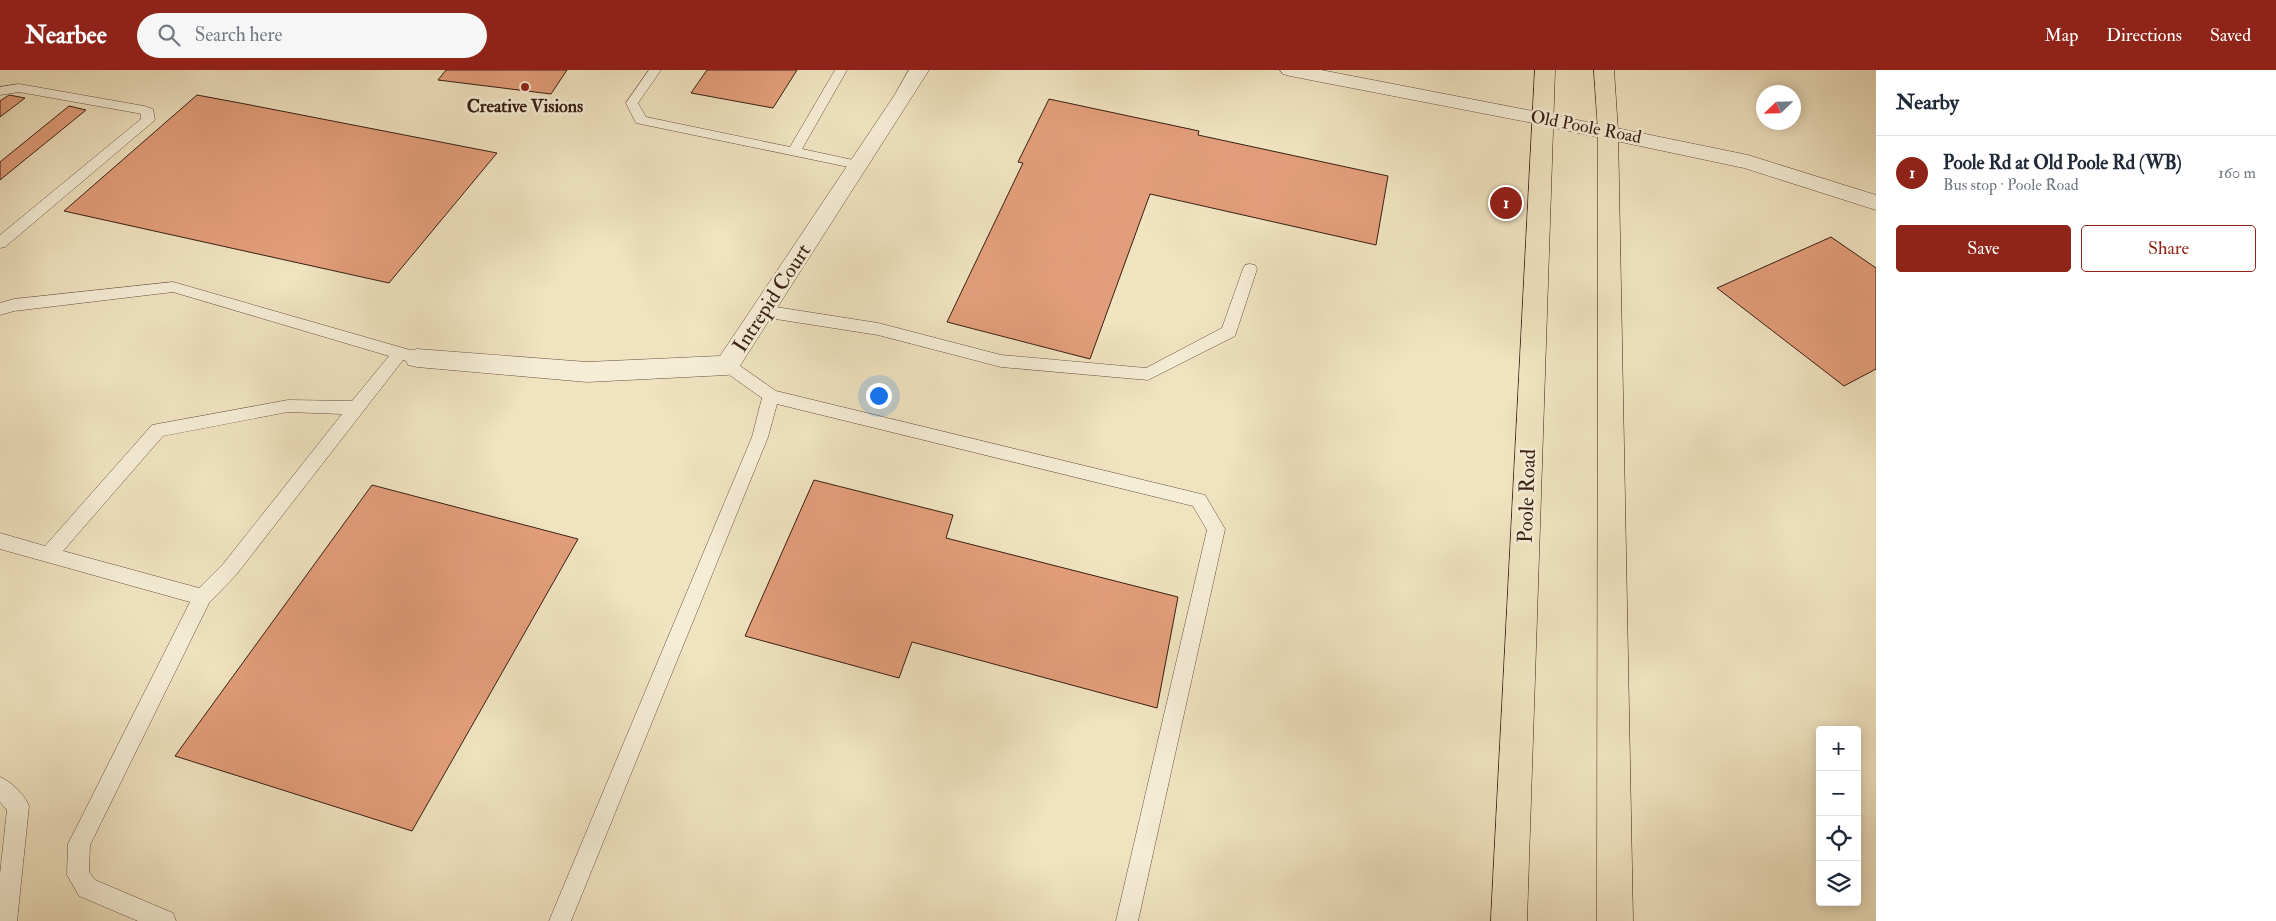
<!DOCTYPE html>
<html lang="en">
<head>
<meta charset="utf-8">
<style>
  body { margin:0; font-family:"IM FELL Double Pica",serif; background:#f6f6f7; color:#1f2937 }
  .controls { position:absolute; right:15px; bottom:15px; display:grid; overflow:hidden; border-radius:5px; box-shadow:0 2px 12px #0003 }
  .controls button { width:45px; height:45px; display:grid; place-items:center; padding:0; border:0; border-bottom:1px solid #e0e1e3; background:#fff; color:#1f2937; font:25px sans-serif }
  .compass { position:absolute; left:1756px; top:15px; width:45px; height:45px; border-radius:50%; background:#fff; box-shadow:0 2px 12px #0003; rotate:247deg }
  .you { position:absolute; left:878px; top:325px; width:18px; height:18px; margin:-12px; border:4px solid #fff; border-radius:50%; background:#1a73e8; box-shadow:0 0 0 8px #1a73e833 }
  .badge { display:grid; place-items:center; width:32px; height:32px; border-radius:50%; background:#8f2418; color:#fff; font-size:16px; font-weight:700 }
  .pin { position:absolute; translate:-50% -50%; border:2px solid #fff; box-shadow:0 1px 5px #0006 }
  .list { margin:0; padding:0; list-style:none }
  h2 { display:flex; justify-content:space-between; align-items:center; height:65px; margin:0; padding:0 20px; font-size:21px }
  h2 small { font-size:16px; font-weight:400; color:#747a83 }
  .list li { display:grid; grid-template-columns:32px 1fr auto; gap:15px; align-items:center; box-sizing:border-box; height:75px; padding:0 20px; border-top:1px solid #e0e1e3 }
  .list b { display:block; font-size:19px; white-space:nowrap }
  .list p { margin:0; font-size:16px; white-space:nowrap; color:#747a83 }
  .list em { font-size:16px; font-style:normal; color:#747a83 }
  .actions { display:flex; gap:10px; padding:15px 20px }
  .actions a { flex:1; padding:11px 0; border:1px solid #8f2418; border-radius:5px; text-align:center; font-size:18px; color:#8f2418 }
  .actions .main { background:#8f2418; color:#fff }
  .icon { flex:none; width:28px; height:28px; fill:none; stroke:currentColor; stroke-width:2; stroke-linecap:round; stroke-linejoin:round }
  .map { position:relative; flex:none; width:1876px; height:851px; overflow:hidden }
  header { display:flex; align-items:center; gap:30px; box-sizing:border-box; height:70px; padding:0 25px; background:#8f2418; color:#fff }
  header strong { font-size:24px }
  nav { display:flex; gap:28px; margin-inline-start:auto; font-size:18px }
  .search { width:350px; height:45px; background:#f6f6f7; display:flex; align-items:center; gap:12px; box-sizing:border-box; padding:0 18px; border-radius:28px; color:#747a83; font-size:19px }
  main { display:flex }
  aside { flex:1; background:#fff }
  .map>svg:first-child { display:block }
</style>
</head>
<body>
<header>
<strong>Nearbee</strong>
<div class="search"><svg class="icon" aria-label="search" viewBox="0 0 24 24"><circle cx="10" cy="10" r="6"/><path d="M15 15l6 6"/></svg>Search here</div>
<nav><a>Map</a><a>Directions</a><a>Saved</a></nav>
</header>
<main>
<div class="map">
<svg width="1876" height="851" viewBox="0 0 1876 851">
  <rect width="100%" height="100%" fill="#f0e3c0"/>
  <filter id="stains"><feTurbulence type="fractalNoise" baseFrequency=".004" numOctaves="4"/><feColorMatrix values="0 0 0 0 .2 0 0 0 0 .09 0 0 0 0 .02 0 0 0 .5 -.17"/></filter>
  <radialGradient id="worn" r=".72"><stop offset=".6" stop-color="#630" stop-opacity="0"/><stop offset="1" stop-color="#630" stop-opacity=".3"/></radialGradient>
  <path fill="#e29e7a" stroke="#381e14" d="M446,0H567L551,24L438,10Z
    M707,0H797L773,38L691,23Z
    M9,25L25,28L0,47V31Z
    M197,25L240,33L497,83L389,213L64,141Z
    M1049,29L1199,61L1198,65L1388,106L1376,175L1150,124L1090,289L947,252L1023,93L1018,92Z
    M69,36L86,40L0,110V92Z
    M1831,167L1876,198V299L1844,316L1717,218Z
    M814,410L953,445L946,468L1178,527L1157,638L912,572L899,608L745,566Z
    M372,415L578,469L412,761L175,686Z"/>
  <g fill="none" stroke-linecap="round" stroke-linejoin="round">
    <g stroke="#664f3f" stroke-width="1">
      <path id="service" d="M649,0H661L638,33L646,47L790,77L835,0H847L802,79L858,91L865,95L858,99L636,53L626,33Z
        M19,14L144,36L153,39L155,50L5,177L0,178V165L141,49V44L137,43L19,22L0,25V17Z
        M1250,194L1255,195L1257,199L1235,266L1148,310L1001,297L878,265L763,247L758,245L755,241L758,237L763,235L878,253L1001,285L1146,298L1222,258L1243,199L1245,195Z
        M173,212L410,280L416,282L418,286L416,290L410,292L403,290L236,505L209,533L90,775L89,802L95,810L173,843L176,851H138L79,826L67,805L68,774L190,532L0,479V463L45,476L152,355L288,330L352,331L389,286L173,222L14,241L0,245V233L14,229ZM288,342L342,344L224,493L199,518L63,481L163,366Z
        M727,289L733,291L776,321L1205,425L1225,459L1138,851H1116L1207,460L1193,436L777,334L768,367L571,851H549L752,367L762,328L721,299L719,295L721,291Z
        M0,707C12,712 24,724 29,736L17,851H0V804L7,740L0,732Z"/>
    </g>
    <g stroke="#664f3f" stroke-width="1">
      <path id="minor" d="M909,0H929L736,302L727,305L587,312L417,297L408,295L405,288L408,281L417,279L587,292L720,286L894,26Z
        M1280,0H1321L1543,43L1550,44L1553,49L1550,54L1543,55L1290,6L1283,4Z"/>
    </g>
    <g stroke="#664f3f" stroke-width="1">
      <path id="tertiary" d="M1543,43L1748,85L1876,125V140L1744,98L1536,54L1533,49L1536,44Z"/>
    </g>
    <g stroke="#381e14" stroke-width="1">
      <path id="primary" d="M1535,0H1555L1527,851H1491Z
        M1594,0H1614L1618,61L1633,851H1597L1598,61Z"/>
    </g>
    <use href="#service" fill="#f5edd6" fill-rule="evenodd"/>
    <use href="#minor" fill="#f5edd6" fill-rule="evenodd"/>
    <use href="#tertiary" fill="#f5edd6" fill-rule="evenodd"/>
    <use href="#primary" fill="#f0e3c0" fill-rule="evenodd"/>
  </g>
  <circle fill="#8f2418" stroke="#f5edd6" stroke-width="2" cx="525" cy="17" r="5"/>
  <g text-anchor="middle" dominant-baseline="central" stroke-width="5" stroke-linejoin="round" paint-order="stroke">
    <g font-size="18" font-weight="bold" fill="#381e14" stroke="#f5edd6">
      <text x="525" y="36">Creative Visions</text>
    </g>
    <g font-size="18" fill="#381e14" stroke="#f5edd6">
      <text transform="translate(1586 57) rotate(11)">Old Poole Road</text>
    </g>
    <g font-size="21" fill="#381e14" stroke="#f5edd6">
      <text transform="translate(772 228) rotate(-57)">Intrepid Court</text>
      <text transform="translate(1527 426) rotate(-88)">Poole Road</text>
    </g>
  </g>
  <rect width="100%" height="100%" filter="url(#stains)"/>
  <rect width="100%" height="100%" fill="url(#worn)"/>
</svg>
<div class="controls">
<button>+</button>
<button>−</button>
<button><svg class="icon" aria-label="locate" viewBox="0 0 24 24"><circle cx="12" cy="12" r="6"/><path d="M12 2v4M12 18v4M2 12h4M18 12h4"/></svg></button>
<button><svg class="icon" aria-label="layers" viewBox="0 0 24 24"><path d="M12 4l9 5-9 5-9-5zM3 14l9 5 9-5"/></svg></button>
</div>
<svg class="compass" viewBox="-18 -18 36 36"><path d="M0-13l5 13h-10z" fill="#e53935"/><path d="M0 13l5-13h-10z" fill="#747a83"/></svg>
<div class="you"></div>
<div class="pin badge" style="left:1506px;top:133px">1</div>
</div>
<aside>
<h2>Nearby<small></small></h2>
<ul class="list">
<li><span class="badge">1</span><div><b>Poole Rd at Old Poole Rd (WB)</b><p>Bus stop · Poole Road</p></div><em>160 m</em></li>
</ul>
<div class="actions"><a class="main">Save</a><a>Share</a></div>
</aside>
</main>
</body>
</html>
